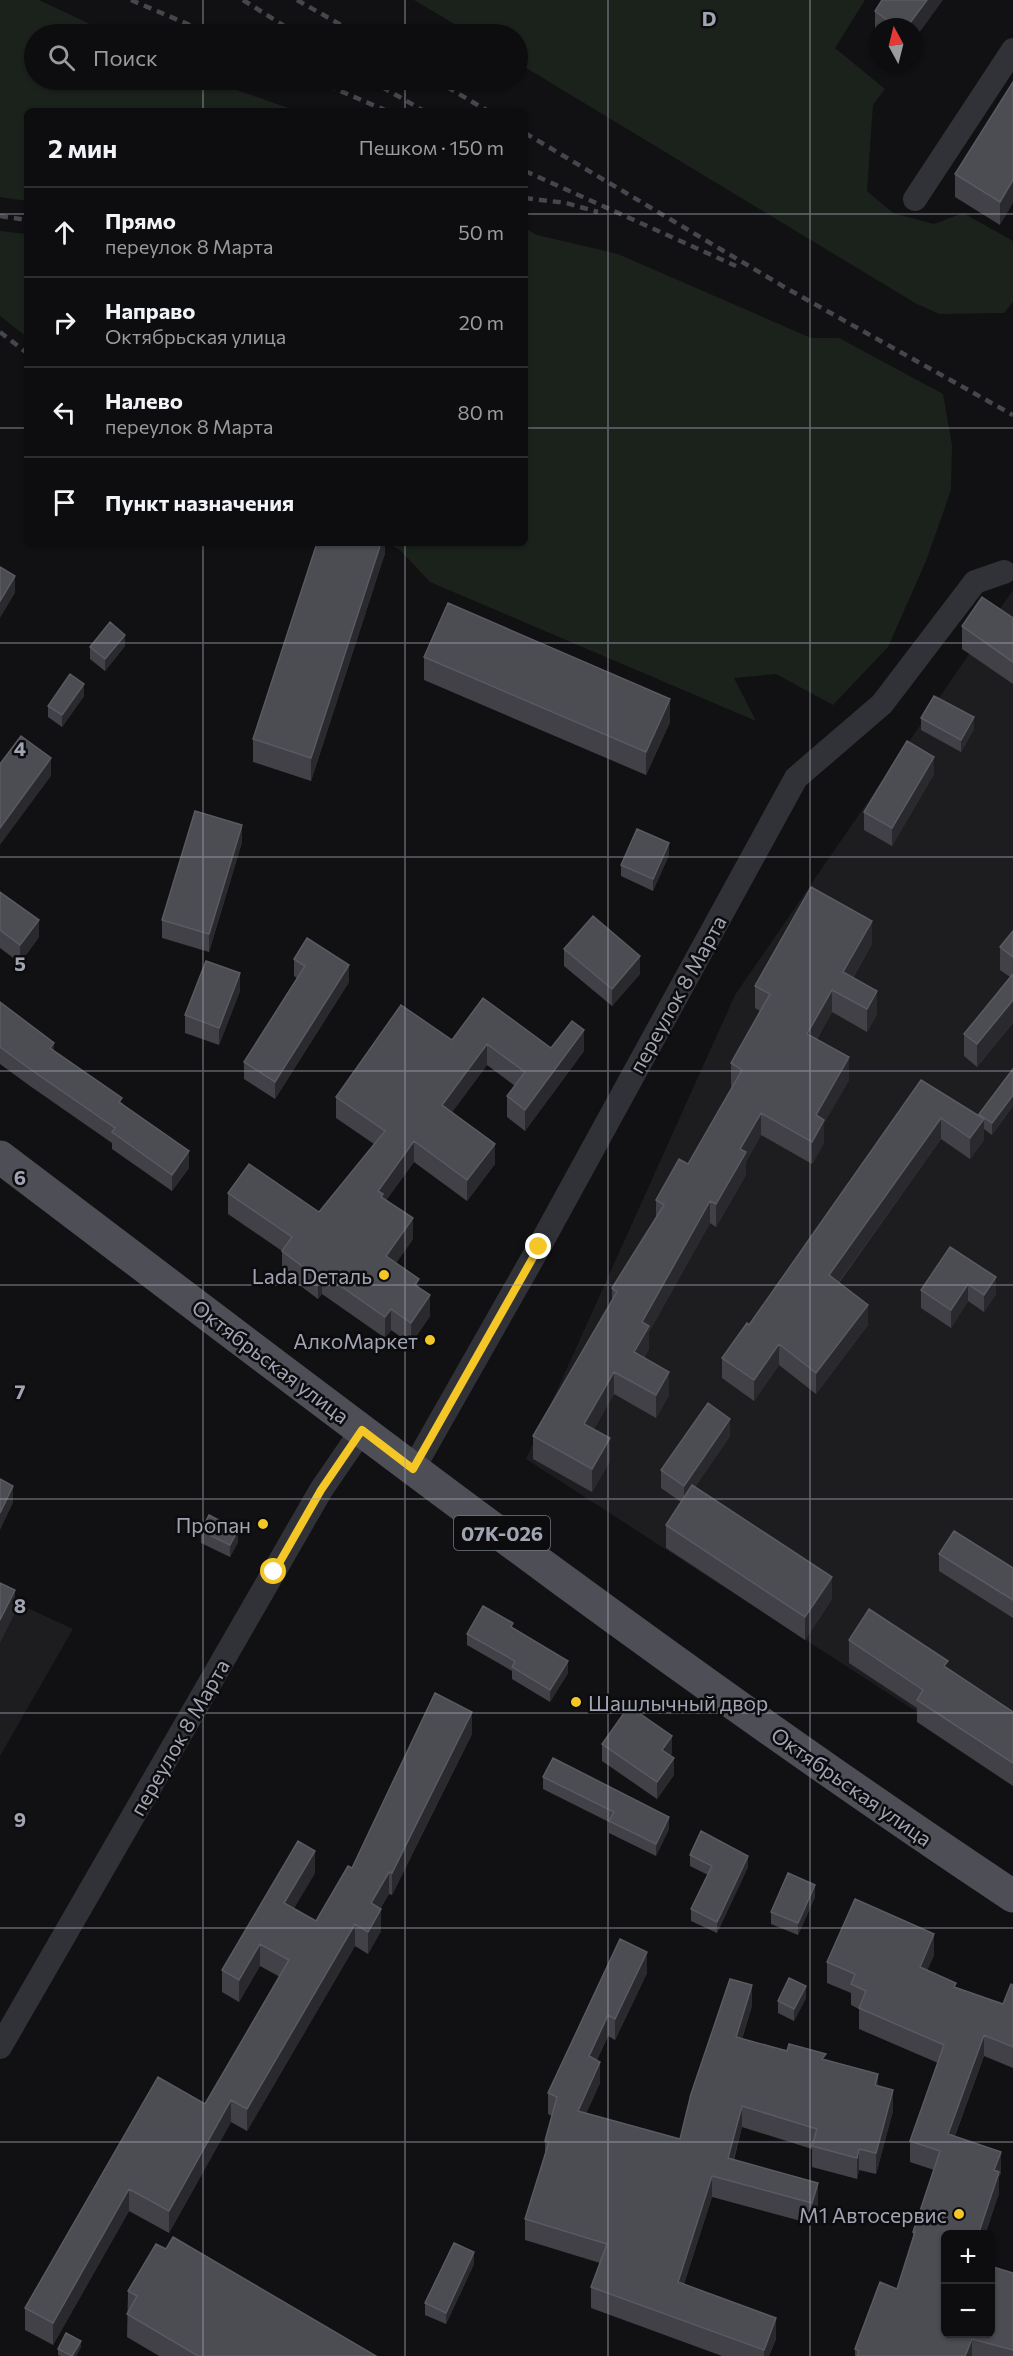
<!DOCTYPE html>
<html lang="ru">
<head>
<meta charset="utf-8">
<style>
  body { margin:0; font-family:Commissioner,sans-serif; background:#161517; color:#f1f3f6 }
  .controls { position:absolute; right:18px; bottom:18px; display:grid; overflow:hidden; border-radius:9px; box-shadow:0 2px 4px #0004 }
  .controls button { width:54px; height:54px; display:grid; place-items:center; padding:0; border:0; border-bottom:2px solid #2d2c2e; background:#0d0c0e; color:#f1f3f6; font:30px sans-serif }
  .compass { position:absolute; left:869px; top:18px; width:54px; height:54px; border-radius:50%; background:#0d0c0e; box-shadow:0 2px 4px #0004; rotate:353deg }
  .stop { position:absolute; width:18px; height:18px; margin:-14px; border:4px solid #f4c726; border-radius:50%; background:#fff }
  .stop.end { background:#f4c726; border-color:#fff; box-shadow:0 2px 6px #0008 }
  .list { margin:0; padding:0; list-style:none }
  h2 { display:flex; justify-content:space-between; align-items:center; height:78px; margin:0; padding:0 24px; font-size:26px }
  h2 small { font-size:20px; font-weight:400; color:#9a9b9e }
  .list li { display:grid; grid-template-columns:39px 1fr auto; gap:18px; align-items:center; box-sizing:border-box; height:90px; padding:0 24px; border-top:2px solid #2d2c2e }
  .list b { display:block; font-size:22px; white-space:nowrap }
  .list p { margin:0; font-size:20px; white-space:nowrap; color:#9a9b9e }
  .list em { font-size:20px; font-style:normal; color:#9a9b9e }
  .icon { flex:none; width:33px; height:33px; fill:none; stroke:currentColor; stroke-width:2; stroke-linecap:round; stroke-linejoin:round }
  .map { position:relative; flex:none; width:1013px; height:2356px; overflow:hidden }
  .search { position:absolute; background:#0d0c0e; box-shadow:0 2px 4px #0004; left:24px; top:24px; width:504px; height:66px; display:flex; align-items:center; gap:15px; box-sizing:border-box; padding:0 21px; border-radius:33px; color:#9a9b9e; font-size:22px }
  .panel { position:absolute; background:#0d0c0e; box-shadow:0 2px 4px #0004; left:24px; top:108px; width:504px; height:438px; border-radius:9px }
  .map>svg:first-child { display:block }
</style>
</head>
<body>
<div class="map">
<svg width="1013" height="2356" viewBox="0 0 1013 2356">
  <rect width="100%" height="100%" fill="#111012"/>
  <path fill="#1d1c1f" d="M1013,590V1774L526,1459L735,995Z
    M0,1595L73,1629L0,1756Z"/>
  <path fill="#1b221c" d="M0,0H39L111,34H34V80H208L297,111H27V201L0,197Z
    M414,0H865L835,48L885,89L873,105L867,191L893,213L934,224L963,213L1013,241V302L1004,313L939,314L915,303L518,63V34H471Z
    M525,228L537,235L618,254L811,338H839L943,394L952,445L951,490L926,561L888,647L833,705L776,674L734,678L756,721L430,582L399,549L385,543H525Z
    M0,231L27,234V337L0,316Z"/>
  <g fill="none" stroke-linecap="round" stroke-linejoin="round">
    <path stroke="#313237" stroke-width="24" d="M915,199L1013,50
      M413,1469L539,1247L796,778L882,704L975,582L1004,572
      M0,2047L321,1490L362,1430"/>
    <path stroke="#4d4e56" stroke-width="33" d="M0,1157C333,1409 665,1665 1013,1896"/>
    <path stroke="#46474e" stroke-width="4.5" stroke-dasharray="8 6" stroke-linecap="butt" d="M131,0L211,34
      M243,0L297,34
      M297,0L357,34
      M315,80L387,111
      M370,80L424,111
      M435,80L488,111
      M525,133L786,288L1013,415
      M525,171L736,266
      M525,198L566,203L598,212
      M0,216L27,220
      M0,332L27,353"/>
  </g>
  <path fill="#414147" d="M875,11L914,27H878V36L875,34Z
    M1013,82L1000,225L955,197V174Z
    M385,543V553L311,781L253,762V739Z
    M1013,618V684L962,649V626Z
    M125,646L105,671L90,659V647Z
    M424,657L670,722L646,775L424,680Z
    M84,696L62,727L48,717V706Z
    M921,718L974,729L961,752L921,730Z
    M934,774L892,846L864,830V812Z
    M242,842L209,952L162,938V920Z
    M669,855L653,891L621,876V865Z
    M0,892L39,937L20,963L0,948Z
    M1013,931V1023L977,1067L964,1056V1034L1010,977L1000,970V947Z
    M872,944L853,978L877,1014L867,1032L832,1012L817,1039L849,1080L824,1123V1143L812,1164L761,1135L746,1162V1175L716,1227L710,1223L649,1332V1349L644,1358L669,1395L656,1418L614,1394L594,1429L610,1461L592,1492L533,1459V1436L612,1302V1288L656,1219V1200L688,1164L732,1087L731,1086V1063L760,1011L755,1008V986Z
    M564,949L640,974L612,1006L564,966Z
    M294,959L349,982L275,1099L244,1079V1062L297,978L294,976Z
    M240,991L219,1045L185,1033V1015Z
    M0,1002L54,1051L122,1103L189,1168L172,1191L112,1149V1143L30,1086L0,1064Z
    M452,1040L584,1051L525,1131L507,1117V1096L515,1086L487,1065L452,1112L495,1164L467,1201L414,1162L386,1200L413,1239L396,1263L419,1287L430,1316L411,1344L391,1330L385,1338L322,1294L318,1299L282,1272V1251L228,1214V1193L319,1212L374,1144L336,1118V1097Z
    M1013,1069V1106L992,1135L984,1129V1140L970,1159L941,1139L839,1283L868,1325L816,1394L779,1365L754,1401L722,1378V1358L749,1325L921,1080L979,1116V1114Z
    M950,1247L996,1294L984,1312L968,1301L951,1328L921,1308V1290Z
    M730,1436L695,1487L832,1599L805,1640L666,1548V1525L681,1502L661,1488V1470Z
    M201,1531L238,1542L230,1557L201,1543Z
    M939,1554L1013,1568V1618L939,1571Z
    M513,1628L568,1673L550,1702L512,1679V1671L467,1645V1634Z
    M849,1640L948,1668L1013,1712V1786L917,1722V1708L849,1663Z
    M472,1734L392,1895L389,1894L380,1909L381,1931L368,1954L355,1946L247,2131L231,2122L169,2233L129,2211L53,2345L25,2330V2308L158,2077L205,2104L280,1977L260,1966L239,2002L222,1992V1970L315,1873L294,1908L316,1921L352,1868Z
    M602,1744L672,1753L670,1756L674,1775L657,1799L602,1761Z
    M543,1777L669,1829L656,1856L609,1833V1822L543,1789Z
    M690,1855L748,1867L717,1933L691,1921V1909L708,1875L690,1866Z
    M815,1897L798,1935L771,1924V1912Z
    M620,1939L647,1973L615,2040L608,2036L597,2060L600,2083L586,2113L680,2139L752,2006L742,2039L826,2060L878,2086L893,2111L876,2174L859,2170L857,2179L812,2167V2149L742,2127L734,2160L818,2204L812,2224L712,2197L684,2284L776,2339L769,2356H722L591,2308V2287L600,2263L525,2240V2219L545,2156V2141L552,2116L548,2114V2093Z
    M934,1955L927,1970L956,1987L1003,2004L1013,1985V2068L984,2056L955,2136L1001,2173L999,2177V2193L985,2235H945V2334L1013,2273V2356H855V2349L897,2289L913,2239V2232L934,2170L910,2162V2141L938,2063L859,2029V2009L851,2005V1993L827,1983V1962Z
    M806,1998L794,2021L778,2013V2001Z
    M166,2249L376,2356H159L127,2337L128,2291Z
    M474,2264L446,2324L425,2315V2303Z
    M81,2347L76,2356H61L58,2355V2349Z"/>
  <path fill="#2a292d" d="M927,0H943L914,40V27H907Z
    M1013,180V203L1000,225V202Z
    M381,543H385V553L311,781V758Z
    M15,576V593L0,618V601Z
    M125,635V646L105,671V659Z
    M84,684V696L62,727V715Z
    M670,699V722L646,775V752Z
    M974,717V729L961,752V740Z
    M934,757V774L892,846V828Z
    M51,758V776L0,845V828Z
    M242,825V842L209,952V934Z
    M669,843V855L653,891V879Z
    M39,920V937L20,963V945Z
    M872,921V944L843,995V972Z
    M640,956V974L612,1006V989Z
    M349,965V982L275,1099V1082Z
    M240,973V991L219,1045V1028Z
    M832,990V1012L807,1056V1034Z
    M877,991V1014L867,1032V1009Z
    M1013,1000V1023L977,1067V1044Z
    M584,1030V1051L525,1131V1110Z
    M54,1043V1059L50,1048Z
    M487,1044V1065L442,1126V1105Z
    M849,1057V1080L824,1123V1143L812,1164V1142L816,1115Z
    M1013,1095V1106L992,1135V1123Z
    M761,1113V1135L746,1162V1175L716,1227V1204L740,1149Z
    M941,1118V1139L829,1296V1275Z
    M984,1119V1140L970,1159V1138Z
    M414,1141V1162L383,1205L378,1191Z
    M495,1144V1164L467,1201V1180Z
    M189,1151V1168L172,1191V1175Z
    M710,1201V1223L649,1332V1349L634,1375V1352L642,1322Z
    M413,1218V1239L386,1277V1256Z
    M322,1273V1294L318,1299V1278Z
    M996,1277V1294L984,1312V1295Z
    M968,1284V1301L951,1328V1310Z
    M430,1295V1316L411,1344V1323Z
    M868,1305V1325L816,1394V1373Z
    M391,1309V1330L385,1338V1317Z
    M779,1344V1365L754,1401V1380Z
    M614,1372V1394L584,1446V1424Z
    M669,1372V1395L656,1418V1395Z
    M730,1419V1436L684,1504V1486Z
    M610,1438V1461L592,1492V1469Z
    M13,1486V1503L0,1530V1513Z
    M238,1530V1542L230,1557V1545Z
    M832,1577V1599L805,1640V1617Z
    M15,1590V1613L0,1643V1620Z
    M568,1661V1673L550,1702V1690Z
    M472,1712V1734L392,1895V1873Z
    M672,1736V1753L662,1768V1750Z
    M674,1758V1775L657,1799V1782Z
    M669,1817V1829L656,1856V1844Z
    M315,1851V1873L284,1925V1903Z
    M748,1856V1867L717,1933V1922Z
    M389,1872V1894L371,1925V1903Z
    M815,1885V1897L798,1935V1923Z
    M381,1909V1931L368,1954V1932Z
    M355,1924V1946L247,2131V2109Z
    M934,1934V1955L920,1988V1967Z
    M260,1944V1966L239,2002V1980Z
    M647,1952V1973L615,2040V2019Z
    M752,1985V2006L736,2058V2037Z
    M806,1986V1998L794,2021V2009Z
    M608,2015V2036L589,2077V2056Z
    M984,2035V2056L948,2155V2134Z
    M600,2062V2083L578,2132V2111Z
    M878,2074V2095L875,2085Z
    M893,2090V2111L876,2174V2153Z
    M231,2100V2122L169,2233V2211Z
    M742,2106V2127L728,2179V2158Z
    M859,2149V2170L857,2179V2158Z
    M1001,2152V2173L999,2177V2193L985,2235H978L994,2170Z
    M712,2176V2197L678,2303V2282Z
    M818,2183V2204L812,2224V2203Z
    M129,2189V2211L53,2345V2323Z
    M474,2252V2264L446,2324V2313Z
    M776,2318V2339L769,2356H764V2350Z
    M972,2339V2356H965Z
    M81,2341V2347L76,2356H72Z"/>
  <path fill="#4c4c53" stroke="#595a62" stroke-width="1.5" d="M882,0H927L907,27H897L875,11Z
    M1013,82V180L1000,202L955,174Z
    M317,543H381L311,758L253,739Z
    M0,567L15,576L0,601Z
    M982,597L1013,618V662L962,626Z
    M448,603L670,699L646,752L424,657Z
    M110,622L125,635L105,659L90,647Z
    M70,674L84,684L62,715L48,706Z
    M934,696L974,717L961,740L921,718Z
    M21,736L51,758L0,828V764Z
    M907,741L934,757L892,828L864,812Z
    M195,811L242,825L209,934L162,920Z
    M637,829L669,843L653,879L621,865Z
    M811,887L872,921L843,972L877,991L867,1009L832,990L807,1034L849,1057L816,1115L824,1120L812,1142L761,1113L740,1149L746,1152L716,1204L710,1201L642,1322L649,1326L634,1352L669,1372L656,1395L614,1372L584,1424L610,1438L592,1469L533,1436L617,1292L612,1288L664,1205L656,1200L679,1159L688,1164L742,1070L731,1063L770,994L755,986Z
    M0,892L39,920L20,945L0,930Z
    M593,916L640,956L612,989L564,949Z
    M1013,931V957L1000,947Z
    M307,938L349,965L275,1082L244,1062L305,966L294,959Z
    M206,961L240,973L219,1028L185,1015Z
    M1013,974V1000L977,1044L964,1034Z
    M483,998L551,1048L572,1021L584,1030L525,1110L507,1096L525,1072L487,1044L442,1105L495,1144L467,1180L414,1141L378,1191L383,1194L381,1197L413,1218L386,1256L419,1279L415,1285L430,1295L411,1323L391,1309L385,1317L322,1273L318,1278L282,1251L292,1237L228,1193L249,1164L319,1212L385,1131L336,1097L401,1005L452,1040Z
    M0,1002L54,1043L50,1048L122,1098L119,1102L189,1151L172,1175L112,1132L115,1128L30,1069L0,1047Z
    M1013,1069V1095L992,1123L979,1114Z
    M921,1080L984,1119L970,1138L941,1118L829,1275L868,1305L816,1373L779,1344L754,1380L722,1358L747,1323L749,1325Z
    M950,1247L996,1277L984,1295L968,1284L951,1310L921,1290Z
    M708,1403L730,1419L684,1486L661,1470Z
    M0,1479L13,1486L0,1513Z
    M692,1485L832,1577L805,1617L666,1525Z
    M209,1515L238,1530L230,1545L201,1531Z
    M954,1531L1013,1568V1600L939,1554Z
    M0,1583L15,1590L0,1620Z
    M483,1606L513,1623L511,1627L568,1661L550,1690L512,1667L515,1661L467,1634Z
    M869,1609L948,1661L944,1666L1013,1712V1763L917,1700L923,1690L849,1640Z
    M435,1693L472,1712L392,1873L389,1872L371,1903L381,1909L368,1932L355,1924L247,2109L231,2100L169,2211L129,2189L53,2323L25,2308L158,2077L205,2104L289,1960L260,1944L239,1980L222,1970L298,1841L315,1851L284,1903L316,1921L348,1866L352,1868Z
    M629,1706L672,1736L662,1750L674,1758L657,1782L602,1744Z
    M553,1758L669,1817L656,1844L609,1821L614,1812L543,1777Z
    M701,1831L748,1856L717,1922L691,1909L712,1866L690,1855Z
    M788,1873L815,1885L798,1923L771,1912Z
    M855,1899L934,1934L920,1967L956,1983L954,1987L1003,2004L1011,1984L1013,1985V2047L984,2035L948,2134L1001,2152L994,2170L999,2172L978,2235H945V2334H990V2266L1013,2273V2350L972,2339L965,2356H857L859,2351L855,2349L880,2282L897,2289L915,2232H913L940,2151L910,2141L944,2045L859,2008L866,1991L851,1984L855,1974L827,1962Z
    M620,1939L647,1952L615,2019L608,2015L589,2056L600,2062L578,2111L680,2139L691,2094L730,1979L752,1985L736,2037L787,2051L789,2044L826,2054L822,2059L878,2074L875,2085L893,2090L876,2153L859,2149L857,2158L812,2146L817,2129L742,2106L728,2158L818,2183L812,2203L712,2176L678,2282L776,2318L764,2350L591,2287L607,2244L525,2219L549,2142L545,2141L557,2097L548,2093Z
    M789,1978L806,1986L794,2009L778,2001Z
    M173,2237L376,2356H198L127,2314L137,2296L128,2291L156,2244L166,2249Z
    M454,2243L474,2252L446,2313L425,2303Z
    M66,2333L81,2341L72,2356L58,2349Z"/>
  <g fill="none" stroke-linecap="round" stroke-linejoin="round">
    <path stroke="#f4c726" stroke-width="8" d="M274,1572L321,1490L362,1430L413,1469L539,1247"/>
  </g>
  <path fill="none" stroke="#a1a5b3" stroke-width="1.5" stroke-opacity="0.55" d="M203,0V34M405,0V34M608,0V2356M810,0V2356M203,80V111M405,80V111M0,214H27M525,214H1013M0,428H27M525,428H1013M203,543V2356M405,543V2356M0,643H1013M0,857H1013M0,1071H1013M0,1285H1013M0,1499H1013M0,1713H1013M0,1928H1013M0,2142H1013"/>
  <g fill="#f4c726" stroke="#0c0b0d" stroke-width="2">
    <circle cx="384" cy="1275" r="6"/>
    <circle cx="430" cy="1340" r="6"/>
    <circle cx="263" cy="1524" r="6"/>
    <circle cx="576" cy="1702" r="6"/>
    <circle cx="959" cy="2214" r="6"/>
  </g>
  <g text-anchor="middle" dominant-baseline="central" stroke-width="5" stroke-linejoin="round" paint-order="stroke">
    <rect fill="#0c0b0d" stroke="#747781" stroke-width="1.5" x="454" y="1516" width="96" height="34" rx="4.5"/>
    <g font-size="20" font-weight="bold" fill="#a1a5b3">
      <text x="502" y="1533">07К-026</text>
    </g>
    <g font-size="21" fill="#a1a5b3" stroke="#0c0b0d">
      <text transform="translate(677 994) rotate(-61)">переулок 8 Марта</text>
      <text transform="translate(271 1361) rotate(37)">Октябрьская улица</text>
      <text transform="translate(179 1737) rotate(-60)">переулок 8 Марта</text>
      <text transform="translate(852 1786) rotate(35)">Октябрьская улица</text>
    </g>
    <g font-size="21" fill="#a1a5b3" stroke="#0c0b0d" text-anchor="end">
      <text x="372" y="1275">Lada Dеталь</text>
      <text x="418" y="1340">АлкоМаркет</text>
      <text x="251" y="1524">Пропан</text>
      <text x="588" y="1702" text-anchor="start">Шашлычный двор</text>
      <text x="947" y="2214">М1 Автосервис</text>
    </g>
  </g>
  <g font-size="20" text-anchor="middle" font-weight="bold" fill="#a1a5b3" stroke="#0c0b0d" stroke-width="5" stroke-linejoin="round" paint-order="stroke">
    <text x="709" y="26">D</text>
    <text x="20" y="756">4</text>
    <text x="20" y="971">5</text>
    <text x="20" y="1185">6</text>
    <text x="20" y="1399">7</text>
    <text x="20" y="1613">8</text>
    <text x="20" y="1827">9</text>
  </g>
</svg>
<div class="controls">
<button>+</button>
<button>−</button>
</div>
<svg class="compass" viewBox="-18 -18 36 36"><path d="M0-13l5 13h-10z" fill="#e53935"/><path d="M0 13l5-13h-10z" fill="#9a9b9e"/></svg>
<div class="stop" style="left:274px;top:1572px"></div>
<div class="stop end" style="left:539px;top:1247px"></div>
<div class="search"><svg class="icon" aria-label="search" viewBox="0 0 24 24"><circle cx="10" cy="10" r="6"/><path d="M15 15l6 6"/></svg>Поиск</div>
<section class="panel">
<h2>2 мин<small>Пешком · 150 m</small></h2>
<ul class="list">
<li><svg class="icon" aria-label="ahead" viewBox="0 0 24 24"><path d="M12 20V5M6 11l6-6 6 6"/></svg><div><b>Прямо</b><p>переулок 8 Марта</p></div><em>50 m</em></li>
<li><svg class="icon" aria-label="right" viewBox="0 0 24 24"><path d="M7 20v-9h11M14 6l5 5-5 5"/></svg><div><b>Направо</b><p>Октябрьская улица</p></div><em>20 m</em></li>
<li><svg class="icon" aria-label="left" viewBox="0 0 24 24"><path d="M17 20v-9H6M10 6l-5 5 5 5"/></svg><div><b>Налево</b><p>переулок 8 Марта</p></div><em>80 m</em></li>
<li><svg class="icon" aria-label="arrive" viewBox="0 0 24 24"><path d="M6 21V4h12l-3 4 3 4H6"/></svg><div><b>Пункт назначения</b></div></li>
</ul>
</section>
</div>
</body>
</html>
